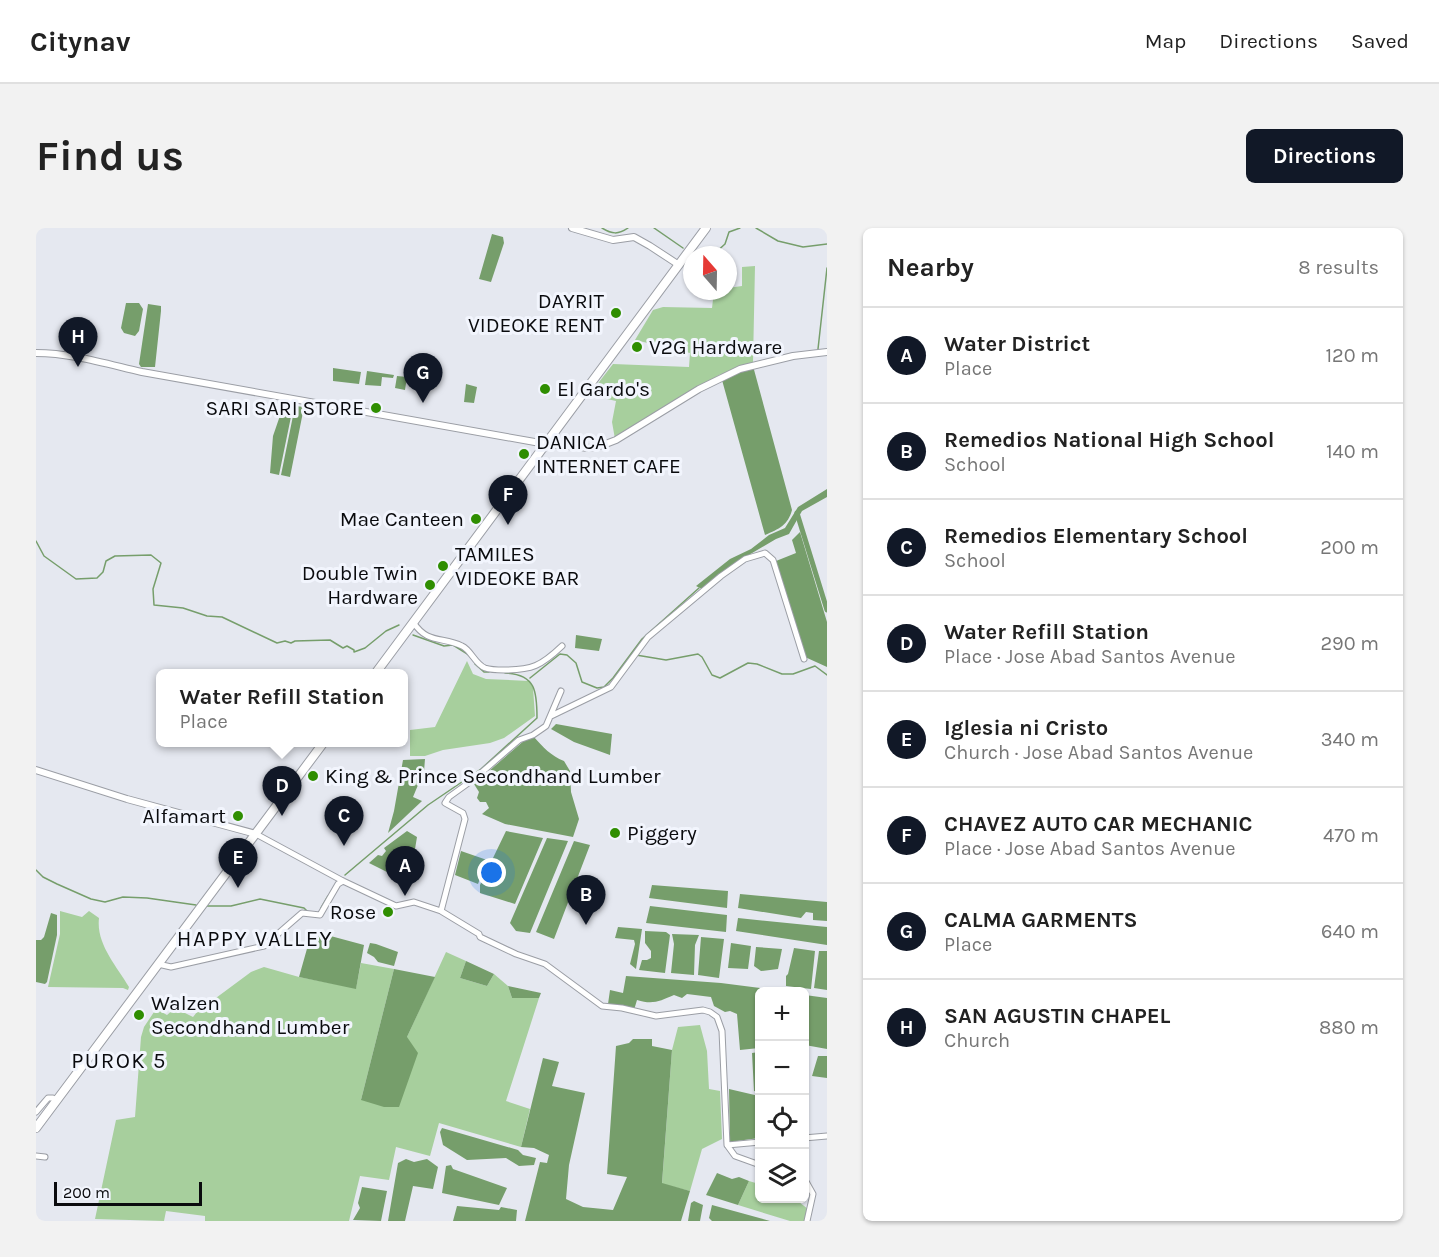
<!DOCTYPE html>
<html lang="en">
<head>
<meta charset="utf-8">
<style>
  body { margin:0; font-family:Karla,sans-serif; background:#f2f2f2; color:#222 }
  .controls { position:absolute; right:18px; bottom:18px; display:grid; overflow:hidden; border-radius:9px; box-shadow:0 2px 4px #0004 }
  .controls button { width:54px; height:54px; display:grid; place-items:center; padding:0; border:0; border-bottom:2px solid #e0e0e0; background:#fff; color:#222; font:30px sans-serif }
  .compass { position:absolute; left:647px; top:18px; width:54px; height:54px; border-radius:50%; background:#fff; box-shadow:0 2px 4px #0004; rotate:340deg }
  .scale { position:absolute; left:18px; bottom:15px; width:148px; box-sizing:border-box; padding-left:6px; border:3px solid #0a0b0e; border-top:0; font-size:16px; line-height:21px; white-space:nowrap; color:#0a0b0e; -webkit-text-stroke:4px #f2f5fd; paint-order:stroke }
  .you { position:absolute; left:456px; top:645px; width:21px; height:21px; margin:-15px; border:4px solid #fff; border-radius:50%; background:#1a73e8; box-shadow:0 0 0 9px #1a73e833 }
  .badge { display:grid; place-items:center; width:39px; height:39px; border-radius:50%; background:#111827; color:#fff; font-size:20px; font-weight:700 }
  .pin { position:absolute; translate:-50% -50px; filter:drop-shadow(0 2px 3px #0008) }
  .pin::after { content:''; position:absolute; top:32px; width:21px; height:18px; background:inherit; clip-path:polygon(0 0,100% 0,50% 100%) }
  .popup { position:absolute; left:120px; top:441px; width:252px; height:78px; box-sizing:border-box; display:grid; place-content:center; border-radius:9px; background:#fff; filter:drop-shadow(0 2px 4px #0005); font-size:20px; white-space:nowrap; color:#767676 }
  .popup b { font-size:22px; color:#222 }
  .popup::after { content:''; position:absolute; left:50%; top:100%; margin-left:-12px; border:12px solid transparent; border-top-color:#fff }
  .list { margin:0; padding:0; list-style:none }
  h2 { display:flex; justify-content:space-between; align-items:center; height:78px; margin:0; padding:0 24px; font-size:26px }
  h2 small { font-size:20px; font-weight:400; color:#767676 }
  .list li { display:grid; grid-template-columns:39px 1fr auto; gap:18px; align-items:center; box-sizing:border-box; height:96px; padding:0 24px; border-top:2px solid #e0e0e0 }
  .list b { display:block; font-size:22px; white-space:nowrap }
  .list p { margin:0; font-size:20px; white-space:nowrap; color:#767676 }
  .list em { font-size:20px; font-style:normal; color:#767676 }
  .icon { flex:none; width:33px; height:33px; fill:none; stroke:currentColor; stroke-width:2; stroke-linecap:round; stroke-linejoin:round }
  .map { position:relative; flex:none; width:791px; height:993px; overflow:hidden; border-radius:9px }
  header { display:flex; align-items:center; gap:36px; box-sizing:border-box; height:84px; padding:0 30px; background:#fff; border-bottom:2px solid #e0e0e0 }
  header strong { font-size:28px }
  nav { display:flex; gap:33px; margin-inline-start:auto; font-size:21px }
  .intro { display:flex; align-items:center; justify-content:space-between; box-sizing:border-box; height:144px; padding:0 36px }
  h1 { margin:0; font-size:42px }
  .button { padding:15px 27px; border-radius:9px; background:#111827; color:#fff; font-size:21px; font-weight:700 }
  main { display:flex; gap:36px; padding:0 36px }
  aside { flex:1; background:#fff; border-radius:9px; box-shadow:0 2px 4px #0004 }
  .map>svg:first-child { display:block }
</style>
</head>
<body>
<header>
<strong>Citynav</strong>
<nav><a>Map</a><a>Directions</a><a>Saved</a></nav>
</header>
<div class="intro"><h1>Find us</h1><a class="button">Directions</a></div>
<main>
<div class="map">
<svg width="791" height="993" viewBox="0 0 791 993">
  <rect width="100%" height="100%" fill="#e5e8f0"/>
  <path fill="#a7cf9d" d="M719,38L717,134L683,147L579,211L576,194L580,173L553,167L577,136L653,139L654,125L599,112L617,82L627,79L676,80L678,63H692V60L706,58V39Z
    M431,433L437,446L450,451L493,453L497,460L499,488L468,510L454,515L407,522L389,528H374V502L399,499Z
    M24,683L46,689L53,683L63,690C60,716 80,737 93,759L92,762L87,760L12,759L24,706Z
    M410,724L430,733L424,750L451,758L458,746L472,758L476,770H503L470,873L494,881L485,919L403,895L394,928L360,919L353,952L324,948L313,993H169V988L130,983L128,993L59,991L80,892L99,889L105,809L108,799L120,781L131,787L139,780L157,789L161,784L215,744L228,739L263,749L320,760L325,735L358,741L325,872L371,809Z
    M664,797L671,823L673,861L684,863L686,911L666,921L654,963L626,956L636,822L642,799Z
    M713,953L723,956L724,970L759,971L772,981L769,993H754L702,977Z"/>
  <path fill="#769e6b" d="M456,6L467,9L468,15L455,54L443,51Z
    M90,75H103L107,81L103,103L99,108L88,105L85,100Z
    M112,76L125,78V83L119,139H105L103,136Z
    M717,138L756,282C752,297 743,301 729,307L686,152Z
    M297,140L325,144L323,156L297,153Z
    M331,143L358,147L357,150L346,149L345,158L329,157Z
    M361,148L371,149L369,162L359,160Z
    M430,156L441,159L438,175L428,174Z
    M248,176L257,177V179L243,247L234,245L237,208Z
    M259,178L268,179L254,249L245,247Z
    M791,261V269L766,283L753,306L740,311L706,331L666,361L660,358L694,331L715,321L733,307L749,300L762,279Z
    M764,304L791,394V439L769,429L740,333L760,325L756,312Z
    M540,407L566,411L563,423L539,420Z
    M520,496L576,506L574,527L538,514L515,501Z
    M498,509C507,519 515,528 528,533L534,543L535,564L543,591L537,609L469,596L446,586L453,580L450,574H444L441,570L443,564L438,556L490,511Z
    M389,531L387,556L382,557L377,569L386,573L352,605L358,583L367,532Z
    M371,603L381,609L373,657L369,651L358,644L353,645L333,635L342,627L346,628L350,623L348,620Z
    M470,603L507,610L479,676L444,665V657Z
    M511,610L532,613L494,705L480,703L474,695Z
    M538,613L554,617L518,711L500,704Z
    M425,623L451,632L442,656L419,647Z
    M616,657L692,663L691,680L613,670Z
    M704,666L791,674V693L777,692V685L770,684L765,690L702,680Z
    M614,678L691,687L690,704L610,695Z
    M15,685L21,687V707L11,754L9,756L0,754V712H5L8,709Z
    M702,690L791,699V717L700,703Z
    M582,699L606,701L600,741L594,736L599,716L598,712L579,710Z
    M276,703L328,717L320,761L263,749Z
    M609,703L630,704L634,707L629,745L603,742L606,732H611L615,730V723L609,715Z
    M636,706L663,707L659,717L658,747L635,745L638,716Z
    M665,709L688,711L683,750L662,747Z
    M334,715L340,716L362,724L358,738L342,734L338,729L331,725Z
    M695,715L715,718L712,741L692,740Z
    M720,719L746,721L742,741L725,743L718,738Z
    M758,720L779,723L775,761L750,758V748L752,746Z
    M783,723H791V762L778,760Z
    M430,733L458,746L451,758L424,750Z
    M358,741L399,749L371,809L382,825L363,879H348L325,872Z
    M590,748L685,755L747,763L724,764L723,820L704,822L701,786L694,783L689,784L678,778L675,769L651,766L646,770L638,767C624,773 617,777 601,772L598,782L572,776L574,762L587,765Z
    M472,758L505,765L503,770H476Z
    M769,767L791,770V821L769,817Z
    M597,811H616V818L636,822L626,955L654,963L645,993H489L504,934L511,935L513,927L498,920L485,919L507,830L523,834L516,858L549,865L533,937L530,971L547,979L577,982L591,949L571,946L580,818L593,815Z
    M723,824H724L723,864L718,863L716,825Z
    M782,828H791V850L776,848Z
    M693,861L723,868V910L694,914Z
    M406,900L482,922L487,927L500,930L498,937L483,938L470,930L431,932L407,917L404,904Z
    M370,931L378,934L391,931L402,939L397,961L377,958L369,993H352L362,935Z
    M415,937L417,941L471,960L463,977L406,965L410,938Z
    M681,945L696,951L703,949L713,953L702,977L670,967Z
    M326,959L351,963L345,993L317,992L324,980L322,975Z
    M658,973L667,977L664,993H652L655,975Z
    M676,977L734,993H676L673,990Z
    M421,978L463,982L465,979L481,982L480,993H417Z"/>
  <g fill="none" stroke-linecap="round" stroke-linejoin="round">
    <path stroke="#769e6b" stroke-width="1.5" d="M566,0C576,6 582,7 592,0
      M618,0L647,20
      M720,0L742,13L767,19L791,16
      M677,27L689,16L693,4L704,0
      M782,121L791,40
      M0,313L8,328L40,351L61,350L67,344L70,333L79,328L115,327L125,335L117,361L118,377L147,380L171,388L186,389L241,415L249,413L255,415L259,413L294,412L307,420L311,418L318,422V424L329,420L350,403L363,397
      M377,407L408,418L417,417L433,427
      M600,427L630,432L662,426L666,429L676,447L684,450L712,435L721,436L746,446H757L779,438L791,447
      M439,436L448,444H453
      M494,450L524,426L531,427L540,435L546,454L561,460L568,459L577,450L606,411L663,360
      M0,642L7,649L21,656L55,671L69,674L87,669L111,670L160,677
      M309,647L392,577L445,541L501,490C501,464 500,446 469,445
      M171,678H195L224,671L268,680L271,683
      M285,680L292,668"/>
    <path stroke="#769e6b" stroke-width="5" d="M761,285L791,382"/>
    <g stroke="#9b9ea5" stroke-width="7">
      <path id="minor" d="M377,394C392,417 407,408 426,418C435,422 439,436 449,440C455,442 462,442 468,442C496,442 505,438 526,418
        M515,488L575,459L612,409L685,348L709,331L729,325L737,332L768,431
        M220,606L307,653L360,678L378,674L405,683L443,706L444,709L480,726L509,736L566,778L586,780L620,788L667,782L674,784L681,789L686,803L691,917L699,928L724,937
        M405,683L429,591L427,585L409,575L413,569L438,551L483,512L497,507L510,498L525,463
        M122,736L135,739L228,718L266,685L284,687L302,656L307,653
        M0,884L12,870H17L21,873
        M768,910L791,908
        M691,917L724,914
        M0,928L9,929
        M768,950L777,966L771,993"/>
    </g>
    <g stroke="#9b9ea5" stroke-width="8">
      <path id="tertiary" d="M536,0L577,12L598,9L614,18L643,37
        M0,125C35,125 71,136 106,144L510,216L553,220L567,217L580,212L663,161L704,141L757,128L791,124
        M0,542L91,571L220,606"/>
    </g>
    <g stroke="#9b9ea5" stroke-width="10">
      <path id="trunk" d="M339,446L670,0
        M0,900L288,514"/>
    </g>
    <use href="#minor" stroke="#fff" stroke-width="5"/>
    <use href="#tertiary" stroke="#fff" stroke-width="6"/>
    <use href="#trunk" stroke="#fff" stroke-width="8"/>
  </g>
  <g fill="#2f8e01" stroke="#f2f5fd" stroke-width="2">
    <circle cx="580" cy="85" r="6"/>
    <circle cx="601" cy="119" r="6"/>
    <circle cx="509" cy="161" r="6"/>
    <circle cx="340" cy="180" r="6"/>
    <circle cx="488" cy="226" r="6"/>
    <circle cx="440" cy="291" r="6"/>
    <circle cx="407" cy="338" r="6"/>
    <circle cx="394" cy="357" r="6"/>
    <circle cx="277" cy="548" r="6"/>
    <circle cx="202" cy="588" r="6"/>
    <circle cx="579" cy="605" r="6"/>
    <circle cx="352" cy="684" r="6"/>
    <circle cx="103" cy="787" r="6"/>
  </g>
  <g text-anchor="middle" dominant-baseline="central" stroke-width="6" stroke-linejoin="round" paint-order="stroke">
    <g font-size="21" fill="#0a0b0e" stroke="#f2f5fd" text-anchor="start">
      <text x="568" y="73" text-anchor="end">DAYRIT<tspan x="568" dy="24">VIDEOKE RENT</tspan></text>
      <text x="613" y="119">V2G Hardware</text>
      <text x="521" y="161">El Gardo's</text>
      <text x="328" y="180" text-anchor="end">SARI SARI STORE</text>
      <text x="500" y="214">DANICA<tspan x="500" dy="24">INTERNET CAFE</tspan></text>
      <text x="428" y="291" text-anchor="end">Mae Canteen</text>
      <text x="419" y="326">TAMILES<tspan x="419" dy="24">VIDEOKE BAR</tspan></text>
      <text x="382" y="345" text-anchor="end">Double Twin<tspan x="382" dy="24">Hardware</tspan></text>
      <text x="289" y="548">King &amp; Prince Secondhand Lumber</text>
      <text x="190" y="588" text-anchor="end">Alfamart</text>
      <text x="591" y="605">Piggery</text>
      <text x="340" y="684" text-anchor="end">Rose</text>
      <text x="115" y="775">Walzen<tspan x="115" dy="24">Secondhand Lumber</tspan></text>
    </g>
    <g font-size="22" letter-spacing="1.5" fill="#0a0b0e" stroke="#f2f5fd">
      <text x="219" y="711">HAPPY VALLEY</text>
      <text x="83" y="833">PUROK 5</text>
    </g>
  </g>
</svg>
<div class="controls">
<button>+</button>
<button>−</button>
<button><svg class="icon" aria-label="locate" viewBox="0 0 24 24"><circle cx="12" cy="12" r="6"/><path d="M12 2v4M12 18v4M2 12h4M18 12h4"/></svg></button>
<button><svg class="icon" aria-label="layers" viewBox="0 0 24 24"><path d="M12 4l9 5-9 5-9-5zM3 14l9 5 9-5"/></svg></button>
</div>
<svg class="compass" viewBox="-18 -18 36 36"><path d="M0-13l5 13h-10z" fill="#e53935"/><path d="M0 13l5-13h-10z" fill="#767676"/></svg>
<div class="scale">200 m</div>
<div class="you"></div>
<div class="pin badge" style="left:369px;top:668px">A</div>
<div class="pin badge" style="left:550px;top:697px">B</div>
<div class="pin badge" style="left:308px;top:618px">C</div>
<div class="pin badge" style="left:246px;top:588px">D</div>
<div class="popup"><b>Water Refill Station</b>Place</div>
<div class="pin badge" style="left:202px;top:660px">E</div>
<div class="pin badge" style="left:472px;top:297px">F</div>
<div class="pin badge" style="left:387px;top:175px">G</div>
<div class="pin badge" style="left:42px;top:139px">H</div>
</div>
<aside>
<h2>Nearby<small>8 results</small></h2>
<ul class="list">
<li><span class="badge">A</span><div><b>Water District</b><p>Place</p></div><em>120 m</em></li>
<li><span class="badge">B</span><div><b>Remedios National High School</b><p>School</p></div><em>140 m</em></li>
<li><span class="badge">C</span><div><b>Remedios Elementary School</b><p>School</p></div><em>200 m</em></li>
<li><span class="badge">D</span><div><b>Water Refill Station</b><p>Place · Jose Abad Santos Avenue</p></div><em>290 m</em></li>
<li><span class="badge">E</span><div><b>Iglesia ni Cristo</b><p>Church · Jose Abad Santos Avenue</p></div><em>340 m</em></li>
<li><span class="badge">F</span><div><b>CHAVEZ AUTO CAR MECHANIC</b><p>Place · Jose Abad Santos Avenue</p></div><em>470 m</em></li>
<li><span class="badge">G</span><div><b>CALMA GARMENTS</b><p>Place</p></div><em>640 m</em></li>
<li><span class="badge">H</span><div><b>SAN AGUSTIN CHAPEL</b><p>Church</p></div><em>880 m</em></li>
</ul>
</aside>
</main>
</body>
</html>
